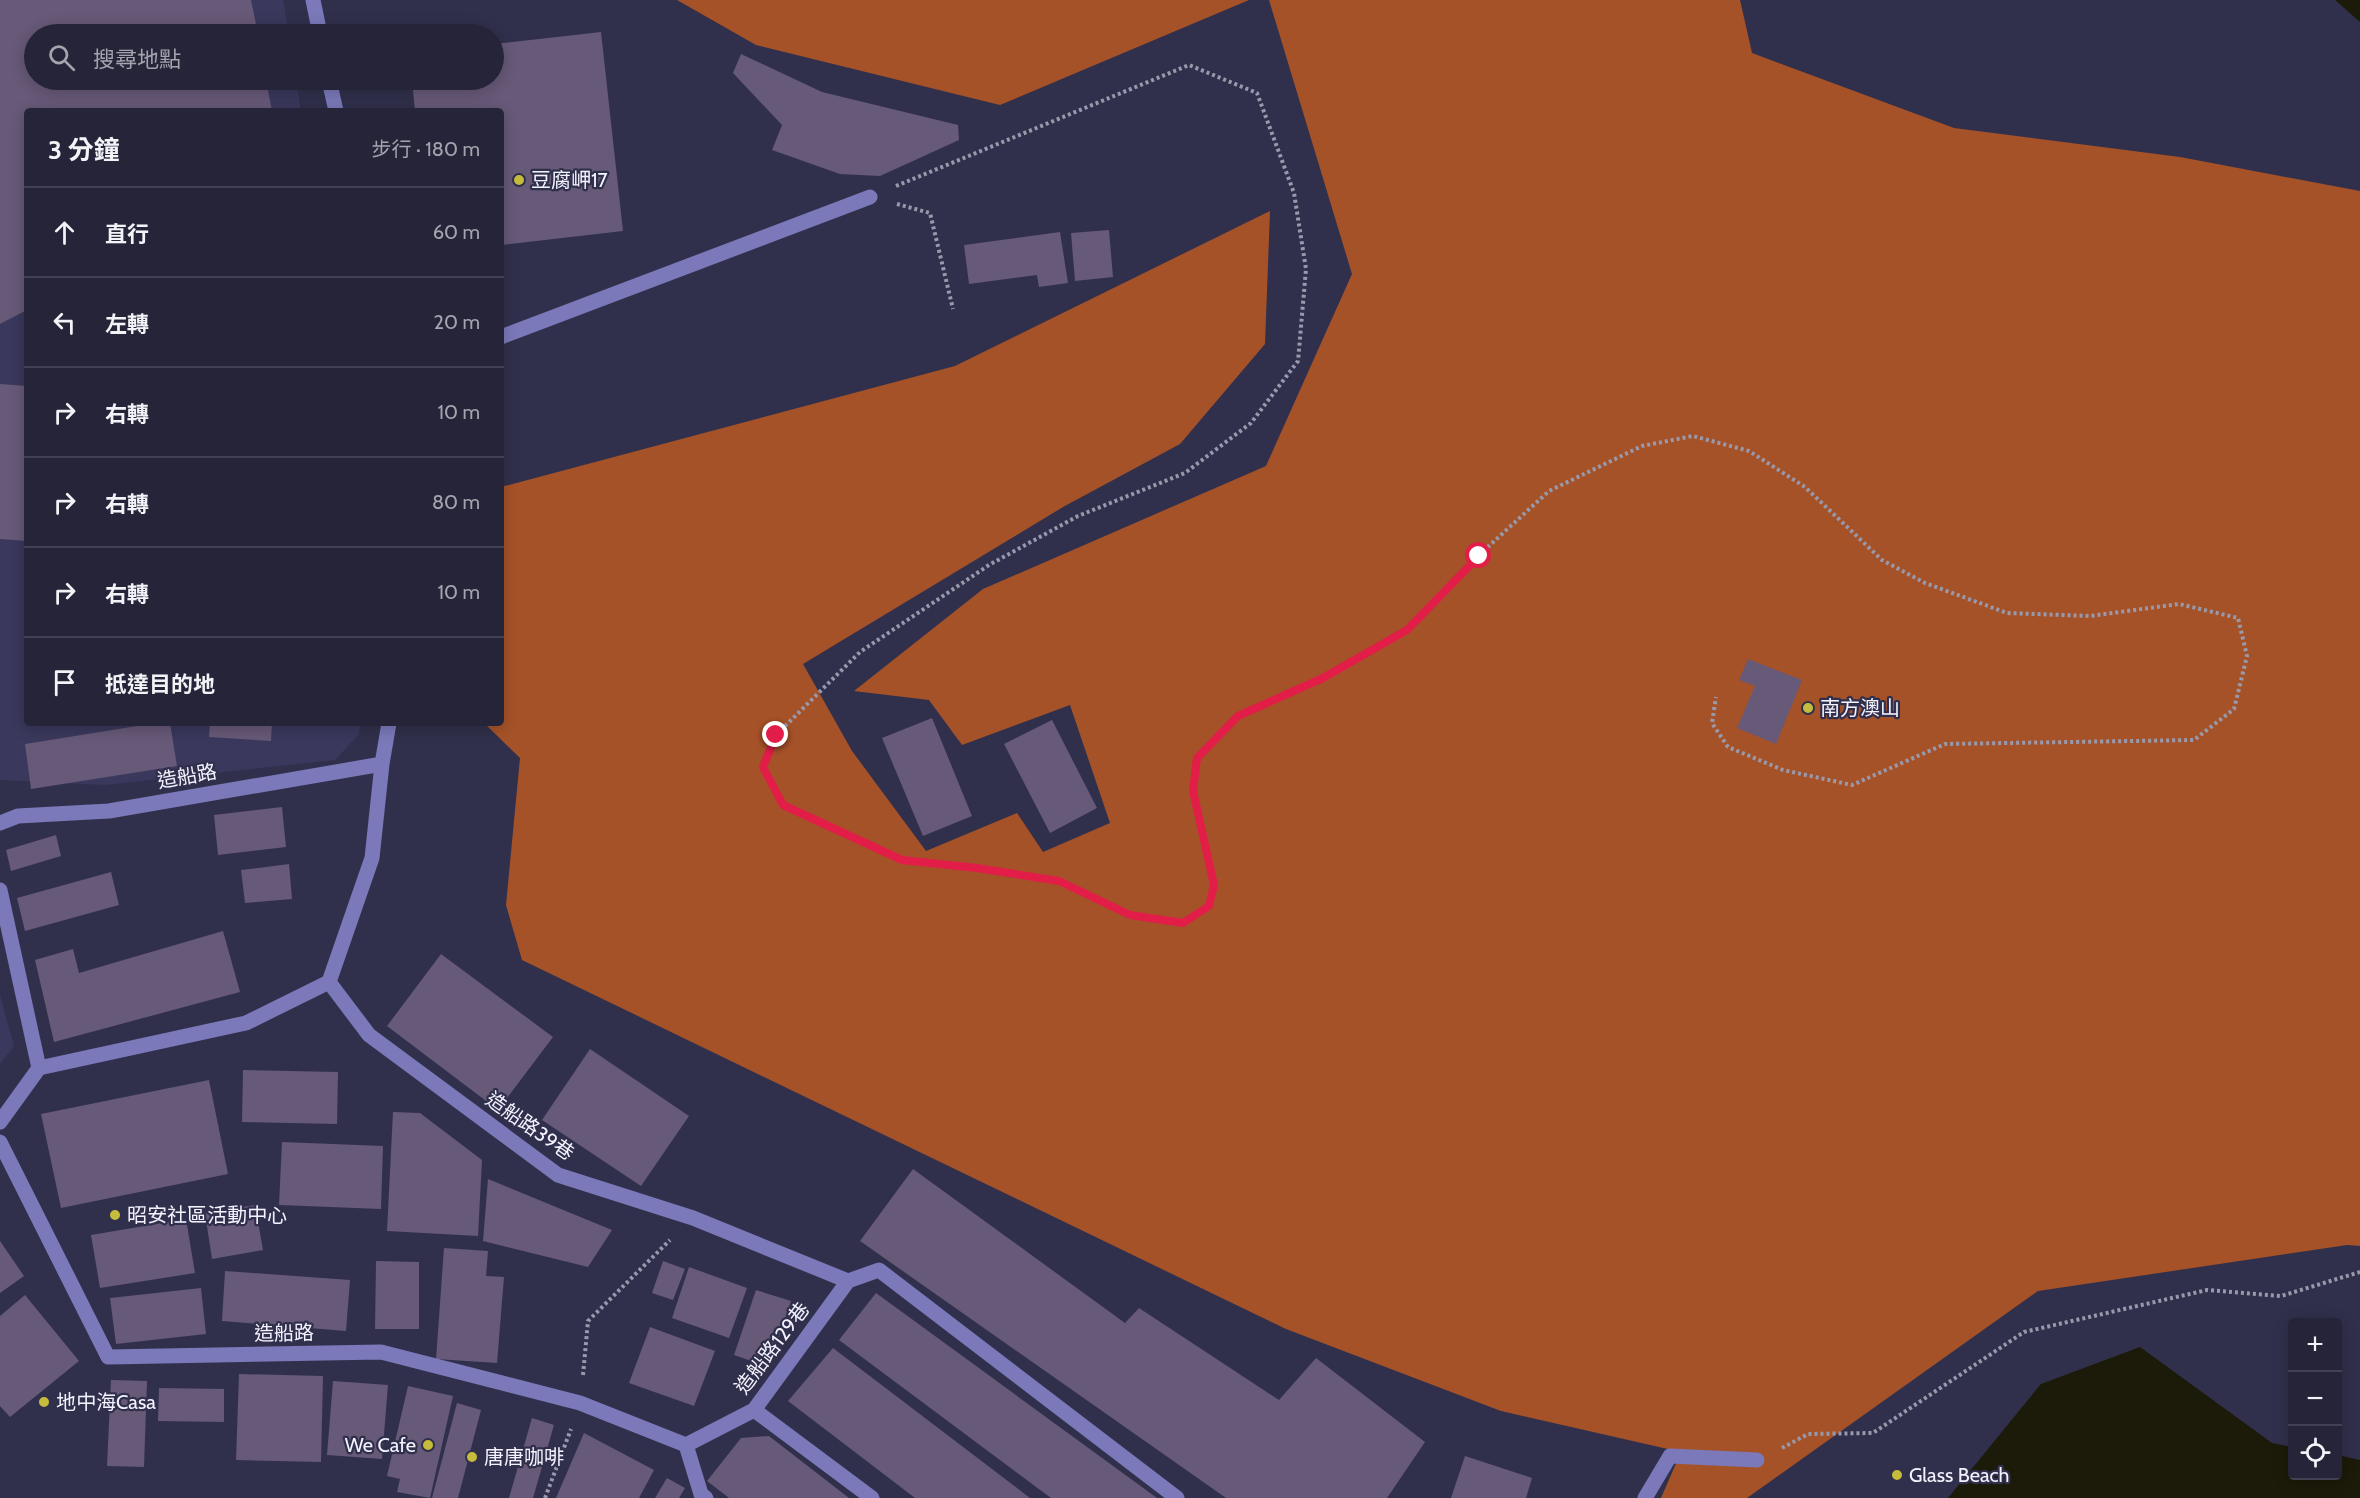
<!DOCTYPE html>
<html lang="zh-TW">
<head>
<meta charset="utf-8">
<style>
  body { margin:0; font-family:Cabin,"Noto Sans TC",sans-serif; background:#2d2c41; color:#f1f3f6 }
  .controls { position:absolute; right:18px; bottom:18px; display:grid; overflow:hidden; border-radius:6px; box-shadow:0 3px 15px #0003 }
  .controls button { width:54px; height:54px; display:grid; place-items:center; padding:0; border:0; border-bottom:2px solid #424153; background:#252439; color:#f1f3f6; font:30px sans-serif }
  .stop { position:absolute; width:18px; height:18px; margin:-14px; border:4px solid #e11d48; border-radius:50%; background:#fff }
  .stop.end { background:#e11d48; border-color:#fff; box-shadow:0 2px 6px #0008 }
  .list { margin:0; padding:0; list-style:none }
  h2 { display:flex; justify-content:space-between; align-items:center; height:78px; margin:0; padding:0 24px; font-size:26px }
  h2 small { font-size:20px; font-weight:400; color:#a3a4ae }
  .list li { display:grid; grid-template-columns:39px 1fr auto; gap:18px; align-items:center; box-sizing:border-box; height:90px; padding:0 24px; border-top:2px solid #424153 }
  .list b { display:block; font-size:22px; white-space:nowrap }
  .list em { font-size:20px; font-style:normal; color:#a3a4ae }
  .icon { flex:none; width:33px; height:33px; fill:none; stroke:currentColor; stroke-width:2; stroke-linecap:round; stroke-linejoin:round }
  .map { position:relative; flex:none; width:2360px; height:1498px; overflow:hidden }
  .search { position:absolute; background:#252439; box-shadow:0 3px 15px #0003; left:24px; top:24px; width:480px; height:66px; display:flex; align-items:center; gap:15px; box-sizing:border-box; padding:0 21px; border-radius:33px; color:#a3a4ae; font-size:22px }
  .panel { position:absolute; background:#252439; box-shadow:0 3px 15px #0003; left:24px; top:108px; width:480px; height:618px; border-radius:6px }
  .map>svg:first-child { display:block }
</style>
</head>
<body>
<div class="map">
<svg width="2360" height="1498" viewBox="0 0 2360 1498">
  <rect width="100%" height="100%" fill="#31304c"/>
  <path fill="#3a385c" d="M0,0H283L289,34H34V80H296L301,111H27V723H360L359,734L335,760L105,785L0,780Z
    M0,995L14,1046L0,1064Z"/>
  <path fill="#a65228" d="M677,0H1249L1000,105L756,45Z
    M1269,0H1740L1752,53L1954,128L2180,157L2360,191V1246L2347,1245L2038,1291L1747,1498H1661L1681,1452L1501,1411L1286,1329L522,960L506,905L520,758L484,723H501V487L955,366L1270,211L1265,344L1180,444L1063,507L803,664L852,751L926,851L1017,813L1043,852L1110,823L1070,705L962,745L929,700L854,691L983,589L1266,466L1352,274Z"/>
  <path fill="#1c1a08" d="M2335,0H2360V22Z
    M2140,1347L2272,1443L2292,1447V1476H2338V1455L2360,1460V1498H1948L2041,1384Z"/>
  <path fill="#675978" d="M0,0H251L258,34H34V80H266L272,111H27V310L0,324Z
    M601,32L623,231L501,245V111H415L412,80H494V44Z
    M741,54L822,92L958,125L959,140L880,176L840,174L772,150L782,125L733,73Z
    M1109,230L1113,277L1075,281L1071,233Z
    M1060,232L1068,283L1039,287L1037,275L969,284L964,245Z
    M0,384L27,386V541L0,539Z
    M1748,659L1802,680L1776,744L1737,728L1755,686L1739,680Z
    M932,718L972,816L923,836L882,738Z
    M1052,720L1097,808L1050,833L1004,744Z
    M156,723H170L177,766L31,789L25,744Z
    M210,723H272L271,741L209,737Z
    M282,807L286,847L218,855L214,815Z
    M56,835L61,856L11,871L6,850Z
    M289,864L292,899L245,903L241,870Z
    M111,872L119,905L25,931L17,898Z
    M223,931L240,992L54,1042L35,960L73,949L79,973Z
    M441,954L553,1037L498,1110L387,1026Z
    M590,1049L689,1116L641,1186L542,1120Z
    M243,1070L338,1072L337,1124L242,1122Z
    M209,1080L228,1174L61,1208L41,1114Z
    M393,1112L420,1113L482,1160L478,1236L387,1231Z
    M282,1142L383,1146L381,1209L279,1205Z
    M913,1169L1125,1323L1139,1308L1279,1400L1316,1358L1425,1442L1387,1498H1226L860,1241Z
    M488,1179L612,1230L588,1267L483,1241Z
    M255,1205L263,1250L212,1259L205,1213Z
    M186,1219L195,1273L100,1288L91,1235Z
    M0,1241L24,1276L0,1293Z
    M444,1248L488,1251L486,1276L504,1277L497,1363L436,1359Z
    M376,1261L419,1262V1329H375Z
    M663,1261L685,1269L673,1300L652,1293Z
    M689,1267L747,1288L729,1338L672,1318Z
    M225,1271L350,1280L346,1331L222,1321Z
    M201,1288L206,1334L116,1344L110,1298Z
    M756,1290L791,1301L769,1367L734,1355Z
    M876,1293L1157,1498H1051L839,1340Z
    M25,1295L79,1361L10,1417L0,1406V1316Z
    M650,1327L715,1351L694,1406L629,1383Z
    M833,1348L1030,1498H915L788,1401Z
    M239,1374L323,1376L321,1462L236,1460Z
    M111,1380L147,1381L144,1467L107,1466Z
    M333,1381L388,1385L382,1459L327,1455Z
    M408,1386L453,1396L430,1498L397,1492L400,1479L387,1476Z
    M159,1388L224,1389V1422L158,1421Z
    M457,1403L481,1410L458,1498H432Z
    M532,1418L554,1425L533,1498H509Z
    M584,1433L654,1470L639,1498H556Z
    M769,1436L849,1498H729L707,1481L741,1438Z
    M1465,1456L1532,1478L1526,1498H1451Z
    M667,1478L685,1488L679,1498H655Z"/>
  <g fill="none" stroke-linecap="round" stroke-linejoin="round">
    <path stroke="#9999ac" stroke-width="4" stroke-dasharray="3 3" stroke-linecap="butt" d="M896,186L1189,65L1257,93L1294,193L1306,269L1298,361L1251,423L1185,473L1078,516L989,565L860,652L776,735L763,767L783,805L902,860L977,868L1059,881L1130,915L1183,923L1210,906L1214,885L1193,791L1197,758L1238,716L1323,678L1408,630L1478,556L1549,491L1642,446L1693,436L1749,451L1805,487L1882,560L1925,583L2007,613L2090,616L2179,604L2238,618L2247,656L2234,709L2194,740L1945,744L1852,785L1783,770L1728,747L1712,723L1716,697
      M897,204L930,213L953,309
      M583,1375L588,1321L670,1240
      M1782,1448L1808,1434L1873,1433L2024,1332L2207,1290L2281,1296L2360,1272
      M545,1498L571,1429"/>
    <path stroke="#7b79b9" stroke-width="15" d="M313,0L320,34
      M329,80L336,111
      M501,337L870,197
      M0,823L18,816L109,811L382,764
      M0,890L39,1068
      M329,982L369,1035L558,1175L693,1218L848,1281
      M329,982L372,858L382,764L389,723
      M39,1068L246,1023L329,982
      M0,1122L39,1068
      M0,1142L108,1357L381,1352L580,1403L686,1445
      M848,1281L879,1270L1177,1498
      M754,1410L872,1498
      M686,1445L754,1410L848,1281
      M686,1445L701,1494L706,1498
      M1645,1498L1670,1456L1757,1460"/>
  </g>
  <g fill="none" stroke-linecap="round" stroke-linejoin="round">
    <path stroke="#e11d48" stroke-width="8" d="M776,735L763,767L783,805L902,860L977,868L1059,881L1130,915L1183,923L1209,906L1214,885L1193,791L1197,758L1238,716L1323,678L1407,630L1479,556"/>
  </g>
  <g fill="#c6bc3c" stroke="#31304c" stroke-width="2">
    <circle cx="519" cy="180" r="6"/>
    <circle cx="1808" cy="708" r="6"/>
    <circle cx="115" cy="1215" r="6"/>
    <circle cx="44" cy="1402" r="6"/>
    <circle cx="428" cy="1445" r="6"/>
    <circle cx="472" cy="1457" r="6"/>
    <circle cx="1897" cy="1475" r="6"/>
  </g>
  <g text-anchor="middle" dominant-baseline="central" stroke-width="4.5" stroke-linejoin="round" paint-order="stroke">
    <g font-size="20" fill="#f3f3ff" stroke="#31304c" text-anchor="start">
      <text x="531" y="180">豆腐岬17</text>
      <text x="1820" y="708">南方澳山</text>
      <text x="127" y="1215">昭安社區活動中心</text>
      <text x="56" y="1402">地中海Casa</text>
      <text x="416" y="1445" text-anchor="end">We Cafe</text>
      <text x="484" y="1457">唐唐咖啡</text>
      <text x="1909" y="1475">Glass Beach</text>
    </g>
    <g font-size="20" fill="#f3f3ff" stroke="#31304c">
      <text transform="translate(187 776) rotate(-10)">造船路</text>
      <text transform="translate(530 1126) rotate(35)">造船路39巷</text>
      <text transform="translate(284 1333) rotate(-1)">造船路</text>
      <text transform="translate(772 1348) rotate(-53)">造船路129巷</text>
    </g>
  </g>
</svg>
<div class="controls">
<button>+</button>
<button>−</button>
<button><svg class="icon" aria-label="locate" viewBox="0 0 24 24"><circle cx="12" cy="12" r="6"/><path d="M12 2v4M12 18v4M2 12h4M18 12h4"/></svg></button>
</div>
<div class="stop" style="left:1479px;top:556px"></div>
<div class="stop end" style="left:776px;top:735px"></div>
<div class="search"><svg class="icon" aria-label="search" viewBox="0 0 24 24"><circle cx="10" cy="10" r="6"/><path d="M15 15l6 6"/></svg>搜尋地點</div>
<section class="panel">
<h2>3 分鐘<small>步行 · 180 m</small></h2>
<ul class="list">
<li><svg class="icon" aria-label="ahead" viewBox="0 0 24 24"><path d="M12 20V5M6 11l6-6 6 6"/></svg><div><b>直行</b></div><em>60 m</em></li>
<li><svg class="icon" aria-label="left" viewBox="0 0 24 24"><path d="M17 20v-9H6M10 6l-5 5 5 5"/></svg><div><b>左轉</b></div><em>20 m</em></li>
<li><svg class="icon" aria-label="right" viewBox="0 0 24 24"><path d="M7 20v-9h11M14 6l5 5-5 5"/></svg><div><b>右轉</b></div><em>10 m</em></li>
<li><svg class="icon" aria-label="right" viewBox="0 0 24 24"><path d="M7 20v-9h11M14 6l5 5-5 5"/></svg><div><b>右轉</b></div><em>80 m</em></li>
<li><svg class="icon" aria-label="right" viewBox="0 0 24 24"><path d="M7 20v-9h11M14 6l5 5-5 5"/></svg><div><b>右轉</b></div><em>10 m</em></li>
<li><svg class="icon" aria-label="arrive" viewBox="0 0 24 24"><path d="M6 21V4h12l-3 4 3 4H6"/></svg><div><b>抵達目的地</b></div></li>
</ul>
</section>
</div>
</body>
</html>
